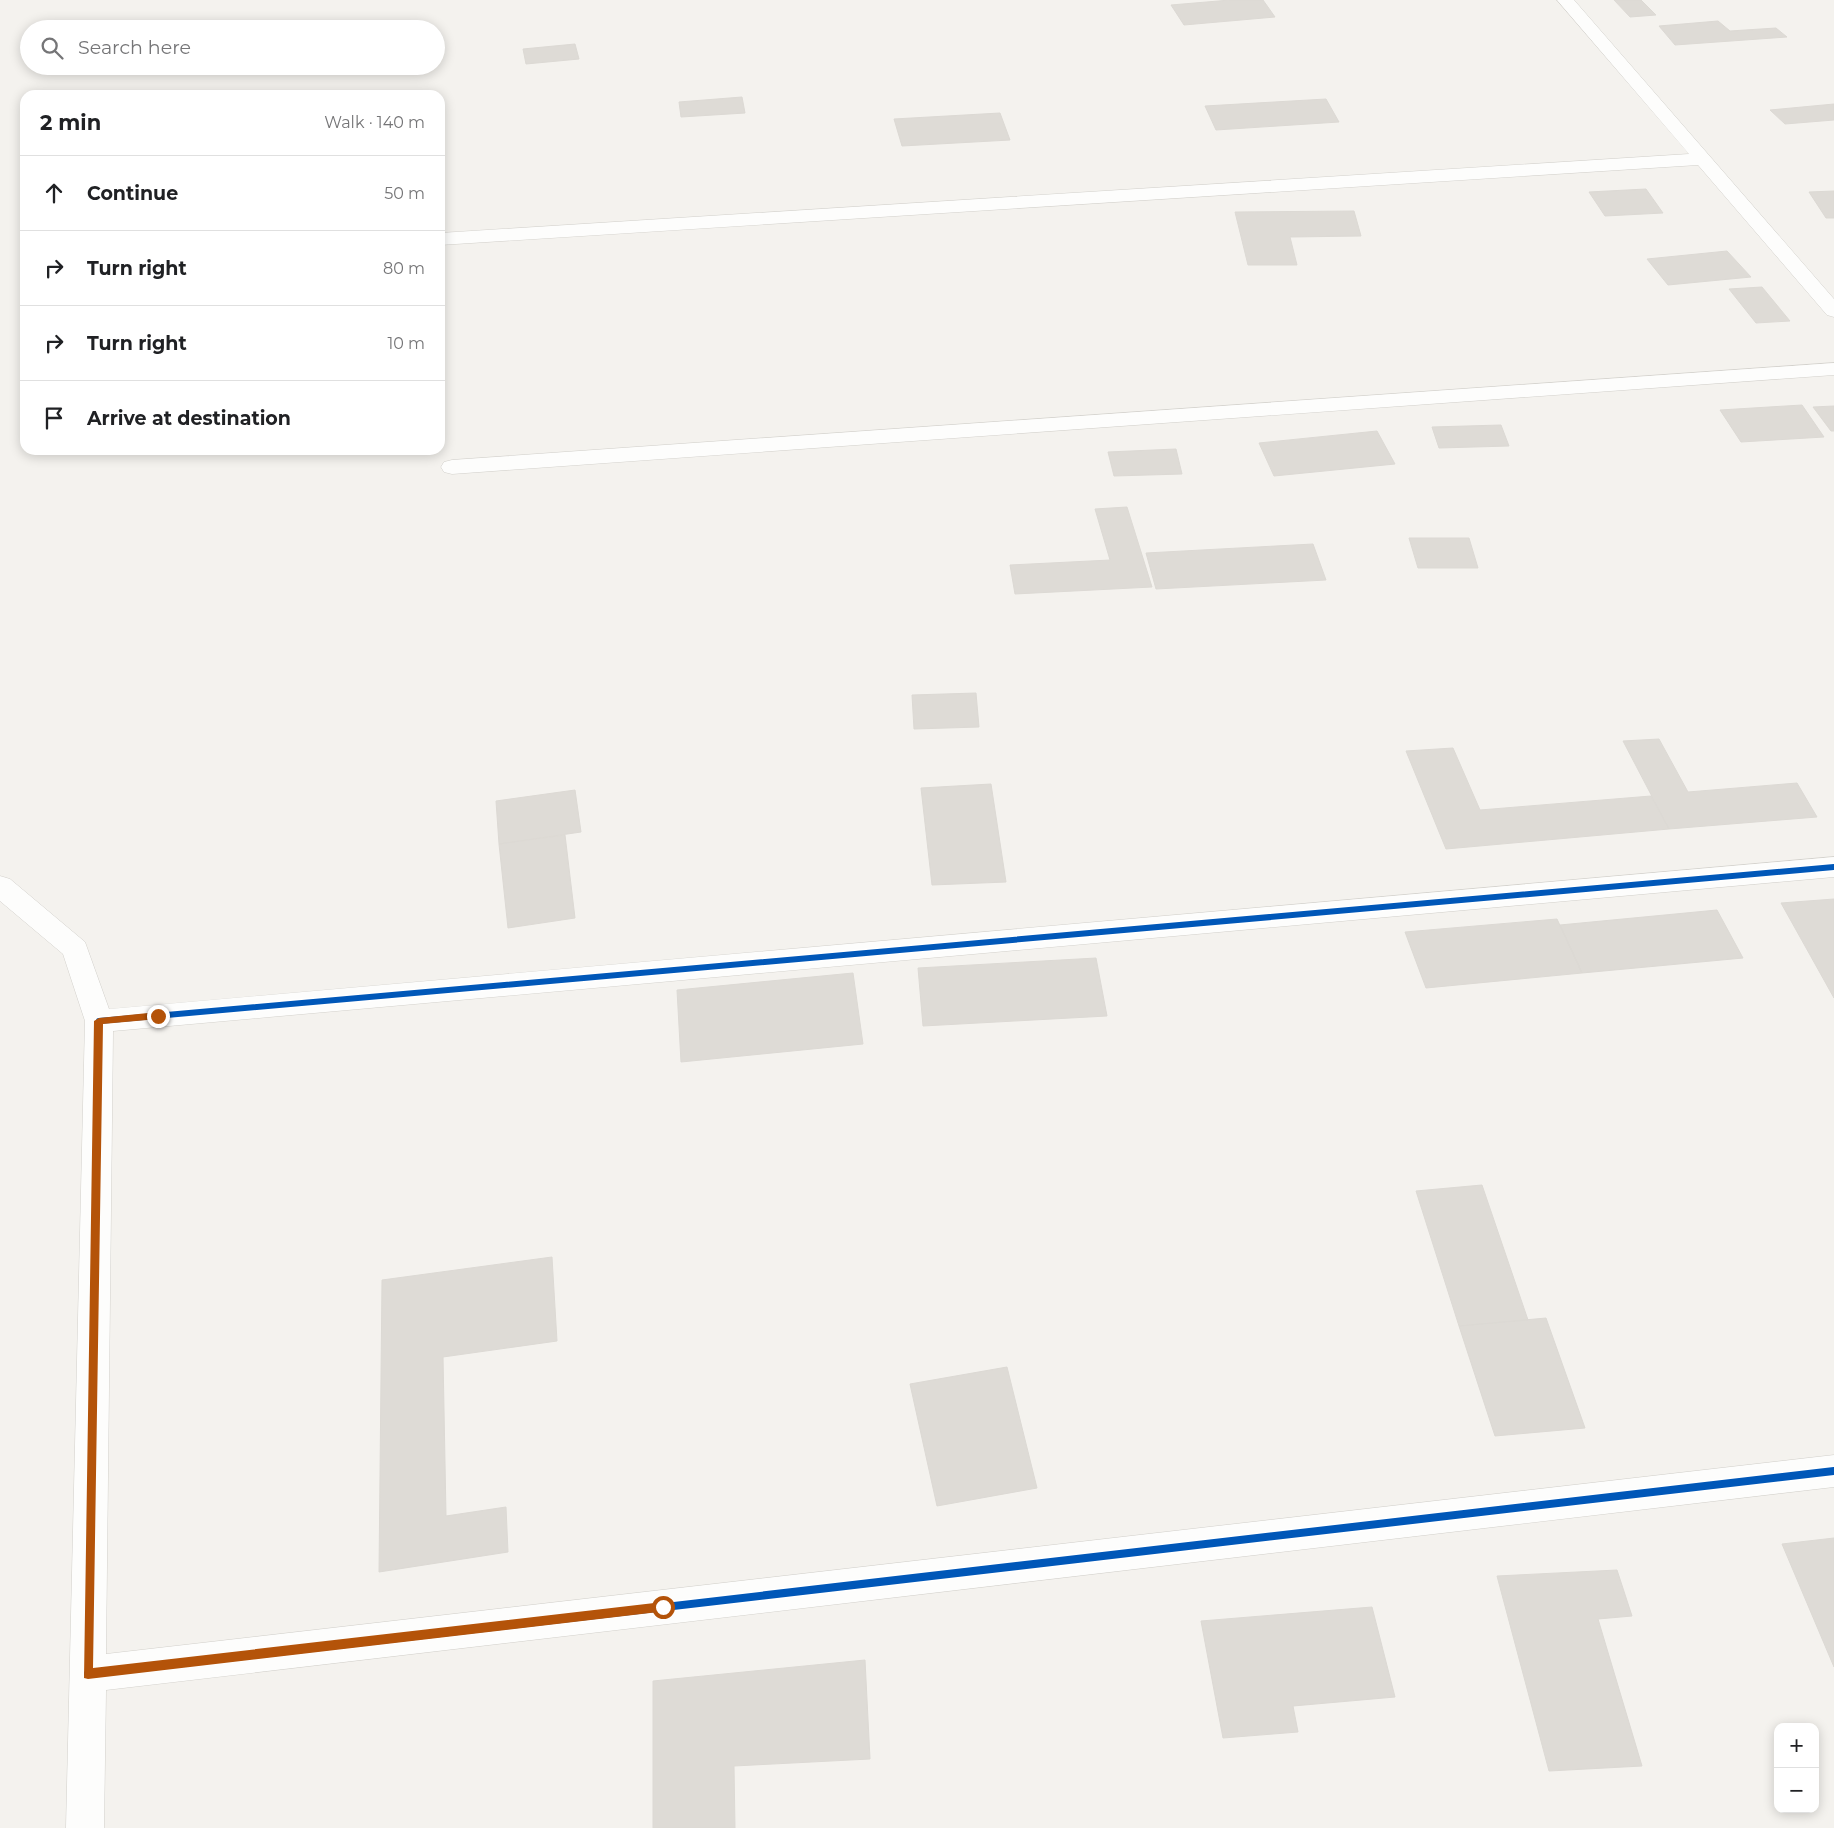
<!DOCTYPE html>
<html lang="en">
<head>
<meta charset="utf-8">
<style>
  body { margin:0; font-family:Montserrat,sans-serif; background:#f6f6f6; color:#202124 }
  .controls { position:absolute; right:15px; bottom:15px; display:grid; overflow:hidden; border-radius:10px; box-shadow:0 2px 12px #0003 }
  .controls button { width:45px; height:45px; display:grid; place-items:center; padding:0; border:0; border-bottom:1px solid #e0e0e0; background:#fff; color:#202124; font:25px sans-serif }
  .stop { position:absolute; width:15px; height:15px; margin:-11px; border:4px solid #b45309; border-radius:50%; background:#fff }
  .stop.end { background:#b45309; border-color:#fff; box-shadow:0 1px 5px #0008 }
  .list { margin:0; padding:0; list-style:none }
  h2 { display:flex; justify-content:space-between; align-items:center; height:65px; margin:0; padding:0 20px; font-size:21px }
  h2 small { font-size:16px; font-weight:400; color:#757577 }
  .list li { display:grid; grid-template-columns:32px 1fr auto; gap:15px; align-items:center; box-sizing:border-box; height:75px; padding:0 20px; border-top:1px solid #e0e0e0 }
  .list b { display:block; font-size:19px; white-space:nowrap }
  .list em { font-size:16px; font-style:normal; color:#757577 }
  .icon { flex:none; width:28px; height:28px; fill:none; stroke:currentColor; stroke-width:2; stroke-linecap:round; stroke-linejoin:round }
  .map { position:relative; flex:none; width:1834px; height:1828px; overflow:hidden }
  .search { position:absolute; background:#fff; box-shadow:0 2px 12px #0003; left:20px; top:20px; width:425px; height:55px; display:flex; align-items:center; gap:12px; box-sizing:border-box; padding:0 18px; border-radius:28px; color:#757577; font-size:19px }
  .panel { position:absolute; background:#fff; box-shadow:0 2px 12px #0003; left:20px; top:90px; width:425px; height:365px; border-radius:15px }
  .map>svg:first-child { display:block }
</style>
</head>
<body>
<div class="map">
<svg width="1834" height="1828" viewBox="0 0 1834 1828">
  <rect width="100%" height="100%" fill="#f4f2ee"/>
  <path fill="#dedbd6" stroke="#dcd9d4" d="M1230,0H1263L1275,17L1184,25L1171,5Z
    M1614,0H1641L1656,15L1630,17Z
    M1718,21L1730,31L1776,28L1787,37L1675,45L1659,26Z
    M575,44L579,59L526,64L523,49Z
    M742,97L745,113L681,117L679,102Z
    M1326,99L1339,122L1216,130L1205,106Z
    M1834,104V120L1785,124L1770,110Z
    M1000,113L1010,140L902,146L894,119Z
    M1646,189L1663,213L1605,216L1589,192Z
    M1834,191V218H1826L1809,192Z
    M1354,211L1361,236L1290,237L1297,265H1248L1235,212Z
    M1727,251L1751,277L1668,285L1647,259Z
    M1762,287L1790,321L1756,323L1729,289Z
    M1802,405L1824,437L1741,442L1720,410Z
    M1834,406V431H1831L1813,407Z
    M1501,425L1509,446L1439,448L1432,427Z
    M1377,431L1395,464L1274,476L1259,443Z
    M1176,449L1182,474L1114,476L1108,452Z
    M1127,507L1152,587L1015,594L1010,565L1110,560L1095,509Z
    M1409,538H1469L1478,568H1418Z
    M1313,544L1326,580L1156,589L1146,553Z
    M976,693L979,727L914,729L912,695Z
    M1659,739L1688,792L1797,783L1817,817L1669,829L1623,741Z
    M1453,748L1480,810L1651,796L1669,829L1446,849L1406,751Z
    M991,784L1006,882L932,885L921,788Z
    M575,790L581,832L499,844L496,801Z
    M565,835L575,918L508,928L499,844Z
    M1834,899V998L1781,903Z
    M1717,910L1743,958L1582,973L1560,925Z
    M1557,919L1582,973L1426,988L1405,932Z
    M1096,958L1107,1016L923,1026L918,968Z
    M853,973L863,1044L681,1062L677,990Z
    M1482,1185L1528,1320L1459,1326L1416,1191Z
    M552,1257L557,1341L443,1357L446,1516L506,1507L508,1552L379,1572L382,1280Z
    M1546,1318L1585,1428L1495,1436L1459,1326Z
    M1007,1367L1037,1488L937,1506L910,1384Z
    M1834,1538V1667L1782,1544Z
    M1617,1570L1632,1616L1598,1619L1642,1766L1549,1771L1497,1576Z
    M1372,1607L1395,1697L1293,1706L1298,1732L1223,1738L1201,1621Z
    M865,1660L870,1759L734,1766L735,1828H653V1681Z"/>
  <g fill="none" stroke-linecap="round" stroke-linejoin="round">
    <g stroke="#d2d0cb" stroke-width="1">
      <path id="minor" d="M1557,0H1574L1834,299V317L1827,315L1698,165L440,245V233L1689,154Z
        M1834,363V375L452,474L444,472L441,467L444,462L452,460Z
        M1834,857V877L113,1031L106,1654L1834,1455V1487L106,1690L104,1828H66L85,1021L63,954L0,901V876L10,879L85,942L109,1009Z"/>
    </g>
    <use href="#minor" fill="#fdfdfc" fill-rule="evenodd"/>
    <g stroke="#fff" stroke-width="9">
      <path id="cycleway-far1" d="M99,1021L1834,867"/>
    </g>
    <g stroke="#fff" stroke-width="11">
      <path id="cycleway" d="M88,1674L1834,1471"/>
    </g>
    <use href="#cycleway-far1" stroke="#0057b8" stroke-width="6"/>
    <use href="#cycleway" stroke="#0057b8" stroke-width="8"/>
  </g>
  <path fill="#b45309" d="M158,1012L162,1016L158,1019L103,1024L93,1668L663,1602L667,1603V1611L88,1679L84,1678L94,1021L99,1018Z"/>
</svg>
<div class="controls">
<button>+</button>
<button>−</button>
</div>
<div class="stop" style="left:663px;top:1607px"></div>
<div class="stop end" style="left:158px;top:1016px"></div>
<div class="search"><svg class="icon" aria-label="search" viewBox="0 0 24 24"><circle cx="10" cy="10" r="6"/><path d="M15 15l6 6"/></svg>Search here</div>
<section class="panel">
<h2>2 min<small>Walk · 140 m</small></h2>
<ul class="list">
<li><svg class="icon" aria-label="ahead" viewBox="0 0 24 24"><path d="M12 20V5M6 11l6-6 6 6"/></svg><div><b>Continue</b></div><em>50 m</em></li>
<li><svg class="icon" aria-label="right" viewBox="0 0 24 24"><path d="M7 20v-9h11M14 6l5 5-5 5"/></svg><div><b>Turn right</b></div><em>80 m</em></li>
<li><svg class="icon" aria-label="right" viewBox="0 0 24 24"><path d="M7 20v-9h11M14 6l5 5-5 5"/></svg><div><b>Turn right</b></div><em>10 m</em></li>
<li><svg class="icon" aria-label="arrive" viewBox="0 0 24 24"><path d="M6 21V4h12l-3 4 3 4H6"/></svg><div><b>Arrive at destination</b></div></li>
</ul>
</section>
</div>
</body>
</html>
